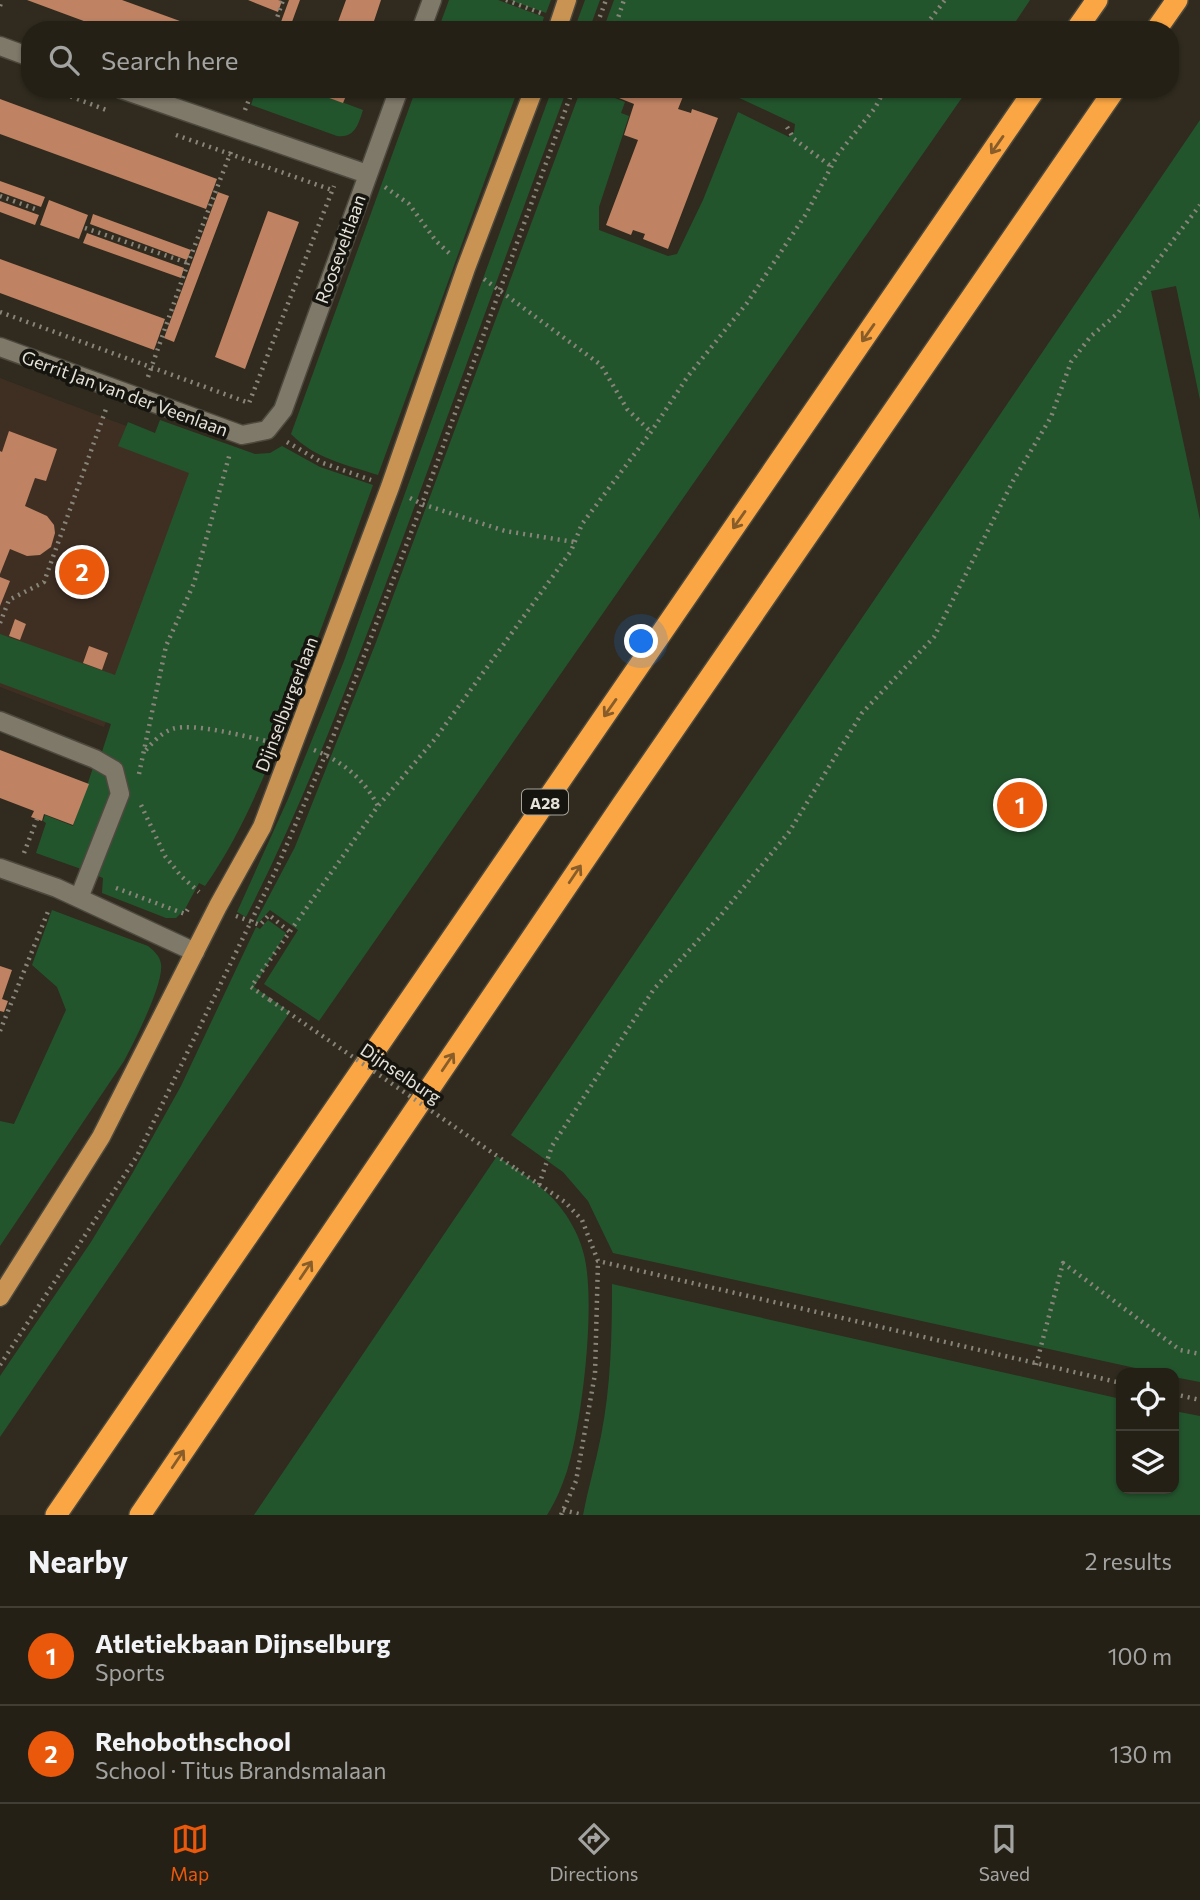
<!DOCTYPE html>
<html lang="en">
<head>
<meta charset="utf-8">
<style>
  body { margin:0; font-family:Commissioner,sans-serif; background:#302d23; color:#f1f3f6 }
  .controls { position:absolute; right:21px; bottom:21px; display:grid; overflow:hidden; border-radius:14px; box-shadow:0 2px 5px #0004 }
  .controls button { width:63px; height:63px; display:grid; place-items:center; padding:0; border:0; border-bottom:2px solid #413e35; background:#242016; color:#f1f3f6; font:35px sans-serif }
  .you { position:absolute; left:642px; top:642px; width:24px; height:24px; margin:-18px; border:5px solid #fff; border-radius:50%; background:#1a73e8; box-shadow:0 0 0 10px #1a73e833 }
  .badge { display:grid; place-items:center; width:46px; height:46px; border-radius:50%; background:#ea580c; color:#fff; font-size:23px; font-weight:700 }
  .pin { position:absolute; translate:-50% -50%; border:4px solid #fff; box-shadow:0 2px 7px #0006 }
  .list { margin:0; padding:0; list-style:none }
  h2 { display:flex; justify-content:space-between; align-items:center; height:91px; margin:0; padding:0 28px; font-size:30px }
  h2 small { font-size:23px; font-weight:400; color:#a3a3a1 }
  .list li { display:grid; grid-template-columns:46px 1fr auto; gap:21px; align-items:center; box-sizing:border-box; height:98px; padding:0 28px; border-top:2px solid #413e35 }
  .list b { display:block; font-size:26px; white-space:nowrap }
  .list p { margin:0; font-size:23px; white-space:nowrap; color:#a3a3a1 }
  .list em { font-size:23px; font-style:normal; color:#a3a3a1 }
  .icon { flex:none; width:38px; height:38px; fill:none; stroke:currentColor; stroke-width:2; stroke-linecap:round; stroke-linejoin:round }
  .map { position:relative; flex:none; width:1200px; height:1515px; overflow:hidden }
  .search { position:absolute; background:#242016; box-shadow:0 2px 5px #0004; left:21px; right:21px; top:21px; height:77px; display:flex; align-items:center; gap:18px; box-sizing:border-box; padding:0 24px; border-radius:28px; color:#a3a3a1; font-size:26px }
  .sheet { height:287px; background:#242016 }
  nav { display:flex; justify-content:space-around; align-items:center; box-sizing:border-box; height:98px; border-top:2px solid #413e35; background:#242016; font-size:19px; color:#a3a3a1 }
  nav a { display:grid; justify-items:center; gap:4px }
  nav .on { color:#ea580c }
  .map>svg:first-child { display:block }
</style>
</head>
<body>
<div class="map">
<svg width="1200" height="1515" viewBox="0 0 1200 1515">
  <rect width="100%" height="100%" fill="#302b1e"/>
  <path fill="#3f2f23" d="M0,378L208,457L104,727L0,687Z"/>
  <path fill="#23552d" d="M449,0H498L544,17L540,30H438Z
    M510,0H551L546,13Z
    M585,0H600L589,30H574Z
    M614,0H1030L1010,30H603Z
    M256,89H307L363,110C358,125 355,138 337,136L251,105Z
    M416,89H518L378,475C347,465 314,458 291,434Z
    M552,89H567C511,241 456,394 400,546C353,671 307,797 246,917L237,912L288,799L344,661Z
    M581,89H607L605,94L625,102L621,113L629,116L599,207V230L668,256L677,254L703,200L738,112L789,137L794,132L795,124L733,95L735,89H968L319,1021L264,984L298,930L270,910L258,923L256,921L295,847L375,645Z
    M1200,120V400L1176,286L1151,291L1200,520V1382L1174,1377V1373H1158L613,1253L588,1201L563,1172L511,1135Z
    M160,420L255,454L270,453L282,446L320,467L373,485C345,563 317,642 287,719C264,777 241,835 205,886L199,883L185,909L176,918H166L102,893L103,878L96,875L123,805L101,755L111,724L0,683V634L115,675L189,473L118,446L128,422L155,433Z
    M93,768L107,775L113,794L84,870L36,853L46,823L43,821L45,815L73,826Z
    M52,910L148,946C154,951 160,956 161,964C164,984 134,1042 124,1061L0,1246V1121L14,1124L66,1010L57,987L32,965Z
    M268,920L286,933L254,987L290,1012L0,1437V1376L91,1242L132,1174L181,1086L256,927L260,929Z
    M497,1156C521,1173 549,1189 566,1215C572,1224 579,1237 582,1248C598,1294 582,1424 567,1471C562,1486 556,1501 547,1515H254Z
    M612,1284L1121,1399V1489H1174V1411L1200,1416V1515H583C588,1488 596,1462 601,1436C611,1385 612,1335 612,1284Z"/>
  <path fill="#bf8263" d="M27,0H122L202,29L108,30Z
    M248,0H278L282,1L278,12Z
    M289,0H300L289,30H278Z
    M346,0H381L371,30H335Z
    M313,89H349L343,103L313,92Z
    M623,89H671L684,94L678,109L691,113L692,109L718,118L668,249L643,239L645,234L633,230L631,235L606,225L638,140L624,135L634,104L619,98Z
    M0,99L217,179L206,209L0,134Z
    M0,181L45,197L41,207L0,192Z
    M218,192L229,196L174,342L164,338Z
    M49,200L88,215L79,239L40,225Z
    M0,201L39,215L35,225L0,212Z
    M268,211L299,222L245,369L215,357Z
    M93,214L191,250L187,260L90,224Z
    M87,233L184,268L181,278L83,243Z
    M0,259L165,319L154,350L0,293Z
    M9,431L57,449L46,481L35,478L25,506L47,516L54,525L55,533L51,547L40,555L27,556L10,549L0,574V451L2,452Z
    M0,577L10,581L0,606Z
    M15,619L26,624L20,640L9,636Z
    M89,646L108,653L102,670L83,663Z
    M0,750L89,784L73,825L44,814L42,821L31,817L34,811L0,798Z
    M0,966L12,970L2,999L8,1001L4,1012L0,1011Z"/>
  <g fill="none" stroke-linecap="round" stroke-linejoin="round">
    <g stroke="#4d493e" stroke-width="21">
      <path id="minor" d="M421,30L432,0
        M0,46L30,57
        M121,89L367,174
        M0,347L242,435L267,430L283,410L399,89
        M0,721L95,759L114,770L120,794L79,898
        M0,868L57,888L195,952"/>
    </g>
    <g stroke="#4d493e" stroke-width="21">
      <path id="major" d="M557,30L567,0
        M0,1297L101,1137L218,906L262,827L390,487L466,268L534,89"/>
    </g>
    <g stroke="#4d493e" stroke-width="24">
      <path id="highway" d="M1076,30L1097,0
        M1156,30L1177,0
        M56,1515L1035,89
        M140,1515L624,802L1115,89"/>
    </g>
    <path stroke="#888479" stroke-width="4.5" stroke-dasharray="2 5" stroke-linecap="butt" d="M506,0L541,13
      M0,6L2,0
      M273,30L283,0
      M595,30L606,0
      M614,30L624,0
      M922,30L945,0
      M51,89L109,111
      M245,110L253,89
      M787,127L794,139L832,167
      M176,135L332,190
      M385,187L409,204L436,241L449,253
      M0,196L38,210
      M85,228L188,263
      M484,279L601,365L627,409L651,432
      M0,312L249,403L334,186
      M148,377L188,263L232,149
      M287,442L323,463L371,480
      M410,498L422,504L505,531L574,542
      M0,623L9,600L44,582L106,409
      M146,750C153,742 161,733 172,729C193,722 247,737 271,742
      M314,750C342,761 364,779 378,806
      M139,774L166,646L194,583L230,453
      M141,805L165,856L181,876L199,892
      M24,853L37,819
      M116,888L185,914L188,909
      M236,916L260,925L269,915L290,932
      M270,1000L251,987L378,806L435,739L535,601L571,551L582,524L651,432L688,376L747,303L806,214L838,154L875,108L885,89
      M0,1031L49,909
      M516,1169L565,1202L582,1220L598,1261L1121,1383
      M539,1185L552,1146L654,989L721,915L789,832L862,713L934,637L1013,481L1051,417L1071,362L1091,336L1117,314L1200,205
      M0,1365L137,1156L276,870L333,737L422,504L573,89
      M1036,1365L1063,1263L1180,1350L1200,1354
      M1174,1394L1200,1400
      M563,1510L583,1515
      M561,1515L576,1481L595,1374L598,1261"/>
    <use href="#minor" stroke="#7f796a" stroke-width="18"/>
    <use href="#major" stroke="#c99453" stroke-width="18"/>
    <use href="#highway" stroke="#faa644" stroke-width="21"/>
    <path stroke="#888479" stroke-width="4.5" stroke-dasharray="2 5" stroke-linecap="butt" d="M270,1000L516,1169"/>
  </g>
  <defs><path id="oneway-shaft" d="M-6 0H5M1.5-3L5.5 0L1.5 3" fill="none" stroke-width="1.6" stroke-linecap="round" stroke-linejoin="round" transform="scale(1.75)"/></defs>
  <g stroke="#885d29">
    <use href="#oneway-shaft" transform="translate(997 145) rotate(125)"/>
    <use href="#oneway-shaft" transform="translate(868 333) rotate(125)"/>
    <use href="#oneway-shaft" transform="translate(739 520) rotate(125)"/>
    <use href="#oneway-shaft" transform="translate(610 708) rotate(125)"/>
    <use href="#oneway-shaft" transform="translate(575 874) rotate(-56)"/>
    <use href="#oneway-shaft" transform="translate(448 1062) rotate(-56)"/>
    <use href="#oneway-shaft" transform="translate(306 1270) rotate(-56)"/>
    <use href="#oneway-shaft" transform="translate(178 1459) rotate(-56)"/>
  </g>
  <g text-anchor="middle" dominant-baseline="central" stroke-width="7" stroke-linejoin="round" paint-order="stroke">
    <rect fill="#16140e" stroke="#a7a49c" stroke-width="2" x="522" y="789.5" width="46" height="25" rx="5"/>
    <g font-size="16" font-weight="bold" fill="#e5e2d9">
      <text x="545" y="802">A28</text>
    </g>
    <g font-size="18" fill="#e5e2d9" stroke="#16140e">
      <text transform="translate(340 249) rotate(-70)">Rooseveltlaan</text>
      <text transform="translate(125 393) rotate(20)">Gerrit Jan van der Veenlaan</text>
      <text transform="translate(286 704) rotate(-69)">Dijnselburgerlaan</text>
      <text transform="translate(401 1073) rotate(34)">Dijnselburg</text>
    </g>
  </g>
</svg>
<div class="controls">
<button><svg class="icon" aria-label="locate" viewBox="0 0 24 24"><circle cx="12" cy="12" r="6"/><path d="M12 2v4M12 18v4M2 12h4M18 12h4"/></svg></button>
<button><svg class="icon" aria-label="layers" viewBox="0 0 24 24"><path d="M12 4l9 5-9 5-9-5zM3 14l9 5 9-5"/></svg></button>
</div>
<div class="you"></div>
<div class="pin badge" style="left:1020px;top:805px">1</div>
<div class="pin badge" style="left:82px;top:572px">2</div>
<div class="search"><svg class="icon" aria-label="search" viewBox="0 0 24 24"><circle cx="10" cy="10" r="6"/><path d="M15 15l6 6"/></svg>Search here</div>
</div>
<section class="sheet">
<h2>Nearby<small>2 results</small></h2>
<ul class="list">
<li><span class="badge">1</span><div><b>Atletiekbaan Dijnselburg</b><p>Sports</p></div><em>100 m</em></li>
<li><span class="badge">2</span><div><b>Rehobothschool</b><p>School · Titus Brandsmalaan</p></div><em>130 m</em></li>
</ul>
</section>
<nav>
<a class="on"><svg class="icon" aria-label="map" viewBox="0 0 24 24"><path d="M3 6l6-2 6 2 6-2v14l-6 2-6-2-6 2zM9 4v14M15 6v14"/></svg>Map</a>
<a><svg class="icon" aria-label="directions" viewBox="0 0 24 24"><path d="M12 3l9 9-9 9-9-9zM9 14v-3h6M13 9l2 2-2 2"/></svg>Directions</a>
<a><svg class="icon" aria-label="saved" viewBox="0 0 24 24"><path d="M7 4h10v16l-5-4-5 4z"/></svg>Saved</a>
</nav>
</body>
</html>
